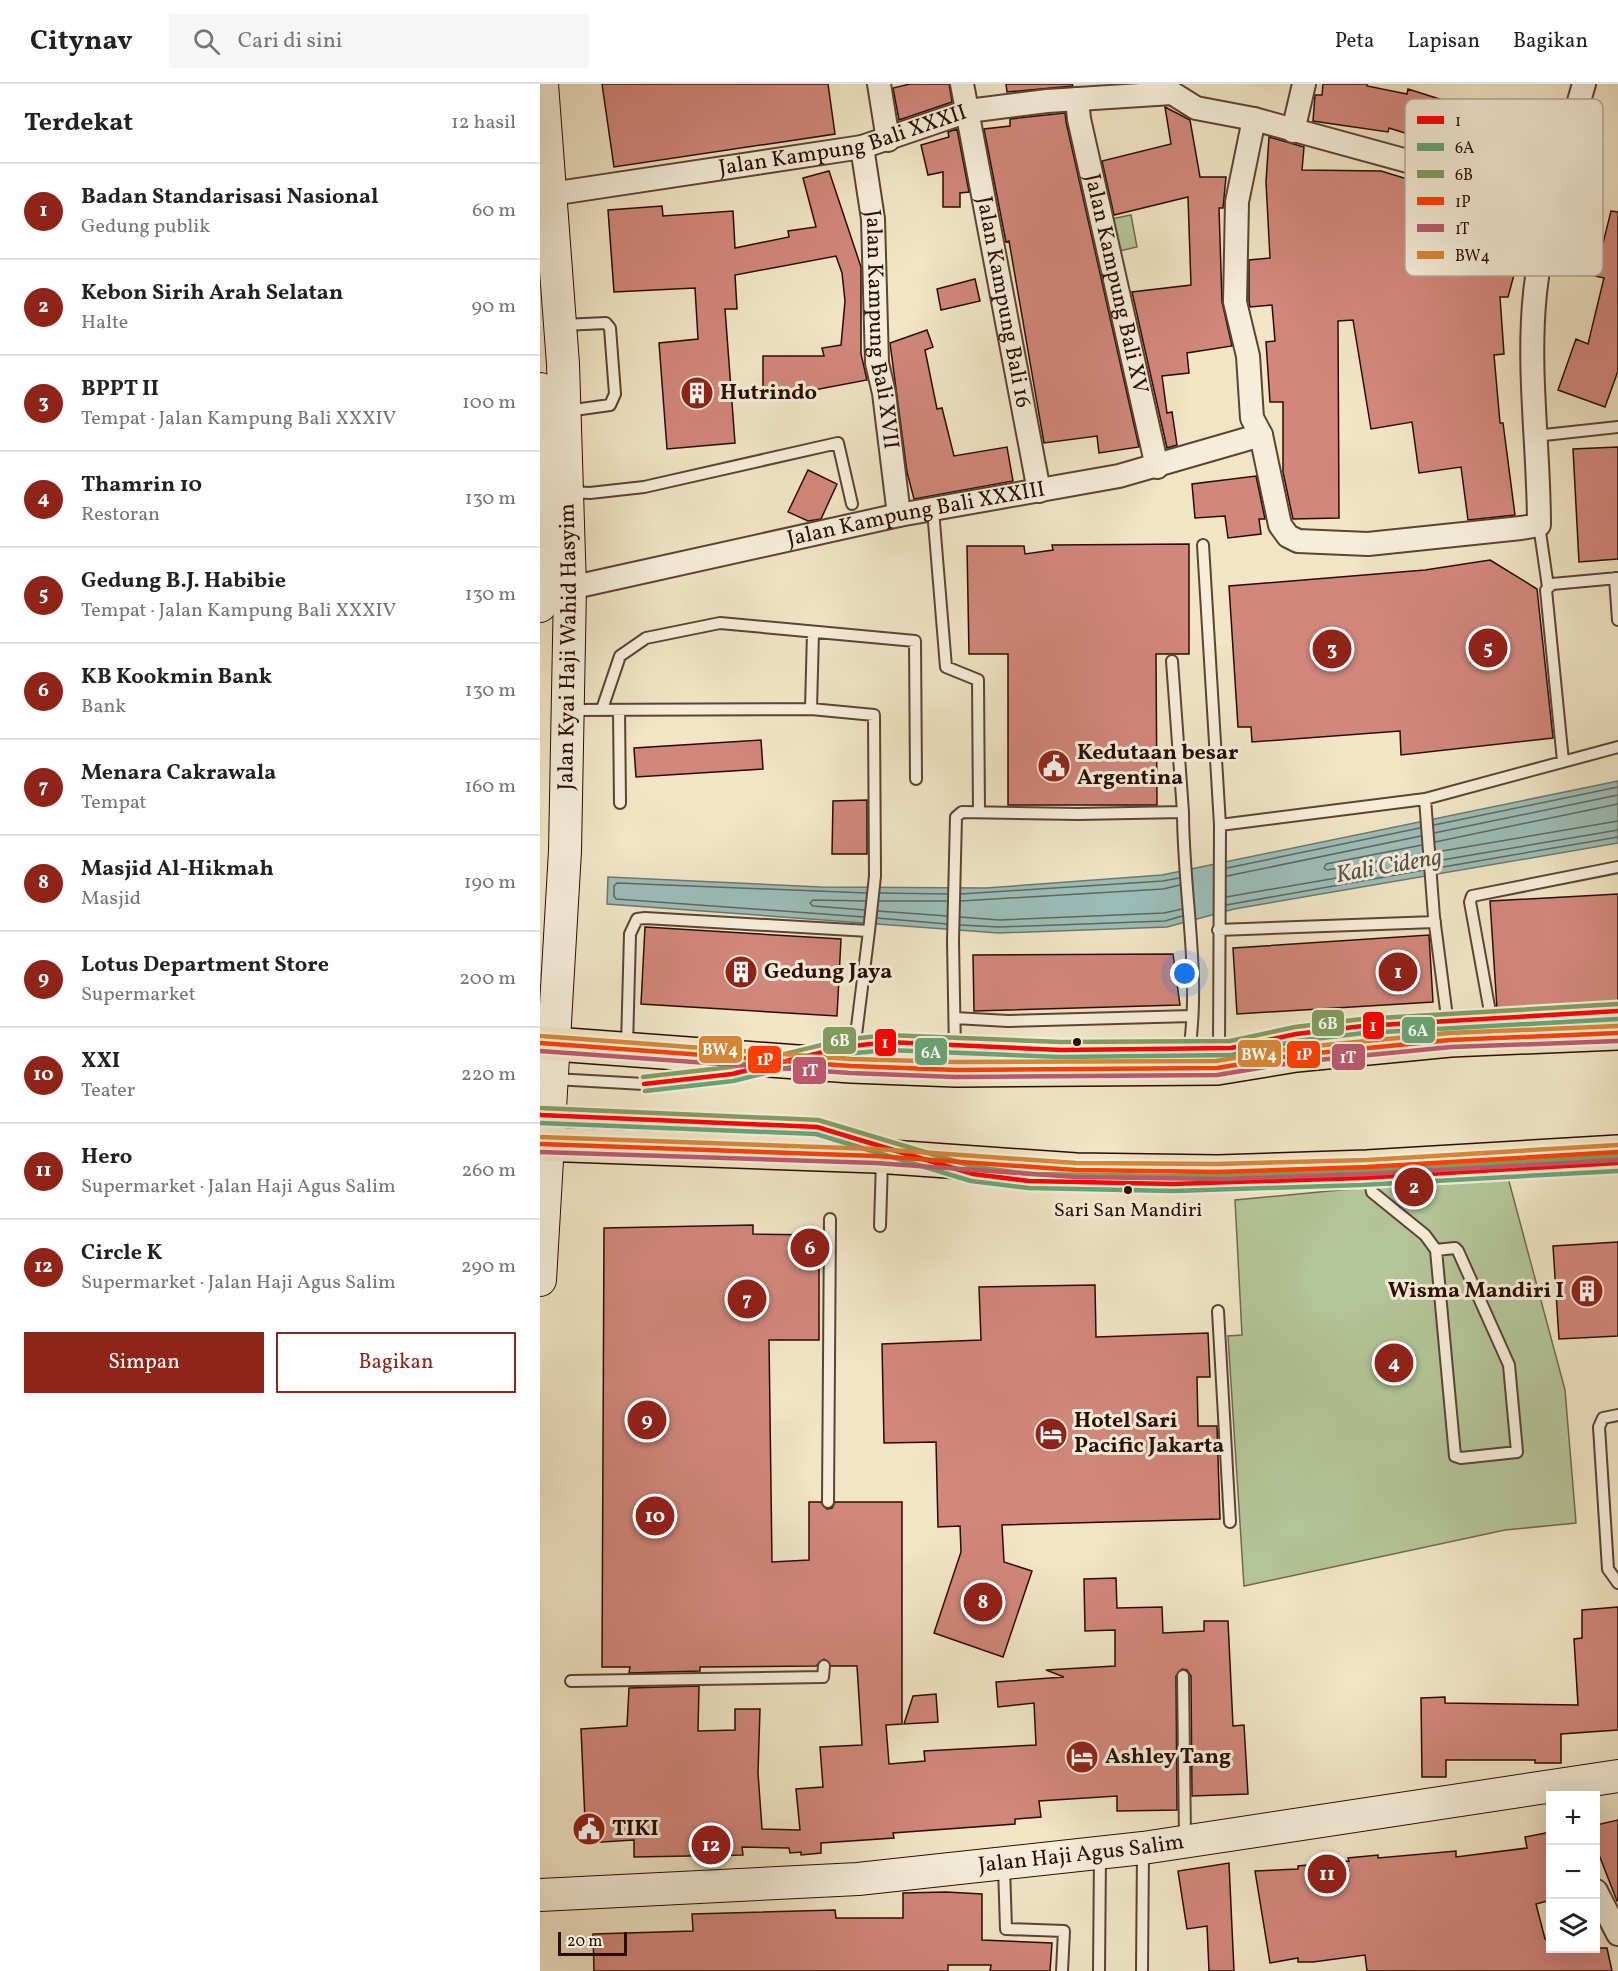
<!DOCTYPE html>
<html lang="id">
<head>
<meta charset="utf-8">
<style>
  body { margin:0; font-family:Vollkorn,serif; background:#f6f6f6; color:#222 }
  .controls { position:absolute; right:18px; bottom:18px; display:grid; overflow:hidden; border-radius:0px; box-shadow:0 6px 24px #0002 }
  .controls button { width:54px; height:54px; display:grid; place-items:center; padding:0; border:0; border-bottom:2px solid #e0e0e0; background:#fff; color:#222; font:30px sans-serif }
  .scale { position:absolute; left:18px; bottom:15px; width:69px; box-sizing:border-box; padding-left:6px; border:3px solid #2a0d00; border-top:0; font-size:16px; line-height:21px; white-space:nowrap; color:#2a0d00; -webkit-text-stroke:4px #f6eeda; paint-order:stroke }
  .you { position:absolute; left:645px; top:890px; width:21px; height:21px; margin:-15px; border:4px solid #fff; border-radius:50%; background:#1a73e8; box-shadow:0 0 0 9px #1a73e833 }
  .badge { display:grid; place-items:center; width:39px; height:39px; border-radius:50%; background:#8f2418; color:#fff; font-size:20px; font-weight:700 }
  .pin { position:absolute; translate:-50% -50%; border:3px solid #fff; box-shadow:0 2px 6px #0006 }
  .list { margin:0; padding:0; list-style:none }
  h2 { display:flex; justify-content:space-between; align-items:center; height:78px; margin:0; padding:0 24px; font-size:26px }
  h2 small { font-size:20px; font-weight:400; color:#767676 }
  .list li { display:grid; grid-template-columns:39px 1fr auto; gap:18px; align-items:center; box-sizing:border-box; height:96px; padding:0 24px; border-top:2px solid #e0e0e0 }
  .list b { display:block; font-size:22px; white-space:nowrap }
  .list p { margin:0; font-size:20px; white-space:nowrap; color:#767676 }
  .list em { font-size:20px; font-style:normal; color:#767676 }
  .actions { display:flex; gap:12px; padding:18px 24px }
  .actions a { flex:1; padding:14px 0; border:2px solid #8f2418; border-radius:0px; text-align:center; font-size:21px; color:#8f2418 }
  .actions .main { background:#8f2418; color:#fff }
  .icon { flex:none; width:33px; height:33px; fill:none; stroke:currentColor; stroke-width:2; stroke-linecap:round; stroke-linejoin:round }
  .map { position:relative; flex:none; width:1078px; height:1887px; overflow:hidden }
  header { display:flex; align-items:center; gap:36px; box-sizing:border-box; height:84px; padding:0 30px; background:#fff; border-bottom:2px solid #e0e0e0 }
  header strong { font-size:28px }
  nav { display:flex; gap:33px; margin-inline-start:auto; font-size:21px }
  .search { width:420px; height:54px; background:#f6f6f6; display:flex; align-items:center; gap:15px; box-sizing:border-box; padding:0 21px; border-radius:0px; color:#767676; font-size:22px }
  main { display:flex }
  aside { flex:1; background:#fff }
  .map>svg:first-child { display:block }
</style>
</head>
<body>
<header>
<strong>Citynav</strong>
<div class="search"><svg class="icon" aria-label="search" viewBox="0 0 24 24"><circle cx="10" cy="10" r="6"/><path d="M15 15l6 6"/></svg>Cari di sini</div>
<nav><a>Peta</a><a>Lapisan</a><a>Bagikan</a></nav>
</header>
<main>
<aside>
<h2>Terdekat<small>12 hasil</small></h2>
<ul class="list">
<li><span class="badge">1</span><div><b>Badan Standarisasi Nasional</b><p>Gedung publik</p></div><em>60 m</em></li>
<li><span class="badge">2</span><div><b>Kebon Sirih Arah Selatan</b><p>Halte</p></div><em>90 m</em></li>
<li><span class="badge">3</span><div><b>BPPT II</b><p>Tempat · Jalan Kampung Bali XXXIV</p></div><em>100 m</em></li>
<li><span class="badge">4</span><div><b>Thamrin 10</b><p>Restoran</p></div><em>130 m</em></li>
<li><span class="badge">5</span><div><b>Gedung B.J. Habibie</b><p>Tempat · Jalan Kampung Bali XXXIV</p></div><em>130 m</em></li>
<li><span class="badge">6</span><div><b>KB Kookmin Bank</b><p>Bank</p></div><em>130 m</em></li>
<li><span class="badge">7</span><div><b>Menara Cakrawala</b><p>Tempat</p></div><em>160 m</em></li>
<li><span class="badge">8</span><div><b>Masjid Al-Hikmah</b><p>Masjid</p></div><em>190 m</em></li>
<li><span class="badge">9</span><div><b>Lotus Department Store</b><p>Supermarket</p></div><em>200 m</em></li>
<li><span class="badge">10</span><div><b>XXI</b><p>Teater</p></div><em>220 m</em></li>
<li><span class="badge">11</span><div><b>Hero</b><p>Supermarket · Jalan Haji Agus Salim</p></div><em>260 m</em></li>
<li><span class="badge">12</span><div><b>Circle K</b><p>Supermarket · Jalan Haji Agus Salim</p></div><em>290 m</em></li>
</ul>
<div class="actions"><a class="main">Simpan</a><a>Bagikan</a></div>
</aside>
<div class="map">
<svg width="1078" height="1887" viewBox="0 0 1078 1887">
  <rect width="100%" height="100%" fill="#f1e5c6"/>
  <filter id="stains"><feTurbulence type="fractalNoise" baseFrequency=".00333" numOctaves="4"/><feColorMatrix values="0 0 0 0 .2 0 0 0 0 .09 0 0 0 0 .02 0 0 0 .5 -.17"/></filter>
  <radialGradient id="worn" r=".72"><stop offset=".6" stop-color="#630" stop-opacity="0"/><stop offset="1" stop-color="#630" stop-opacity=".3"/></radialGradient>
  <path fill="#b4c69a" stroke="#6f6a4d" stroke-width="1.5" d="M591,131L597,163L562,171L556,138Z
    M967,1090L1025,1306L1036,1439L965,1446L704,1502L688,1252L702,1251L695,1116Z"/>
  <path fill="#9bbeb9" stroke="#6e776f" stroke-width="1.5" d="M1078,697V759L694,825L627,843L459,849L67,820L68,793L281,803L446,804L622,791Z"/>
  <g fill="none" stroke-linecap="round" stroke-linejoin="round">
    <path stroke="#62665c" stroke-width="1.5" d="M894,741L1078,703
      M894,749L1078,711
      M895,758L1078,720
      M882,761L786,780L784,784L787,786L882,770
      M896,768L1078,737
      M896,777L1078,746
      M687,784L880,744
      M897,784L1078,753
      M687,792L881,752
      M340,809L407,810
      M421,810L623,797L639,794
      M686,813L883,779
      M339,817H407
      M421,817L623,805L640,801
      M686,821L884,786
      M325,826L273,822L270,819L273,816L326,817
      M338,827L407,832
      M324,833L76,815L74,812V802L77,799L326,809
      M420,833L459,836L624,829L642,825
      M337,834L407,840
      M420,841L459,843L625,837L642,832"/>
  </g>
  <path fill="#d1877c" stroke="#2a0d00" stroke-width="1.5" d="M62,0H288L295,50L74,83Z
    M370,0H409L412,18L359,36L353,4Z
    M466,0H532L533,2L467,8Z
    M783,0H827V2L867,10L868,5L928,24L929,20L1010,41L997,95L896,71L900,60L849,44L848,48L773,37L775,11H782Z
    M625,23L650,36L660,93H686L683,124H679L682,218L692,262L647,269L649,289L622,292L627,329L632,328L637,361L627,364L592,208L651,201L648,113L574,131L562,77L631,60Z
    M525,29L526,38L599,363L559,369L557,352L504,359L469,157L466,158L444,45L470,42V35Z
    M417,45L429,108L420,109V123H403V88L388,91L381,61L409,53L408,48Z
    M729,53L764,63L762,86L841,87L887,101L888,97L921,106L920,111L985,131L972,175L978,176L968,213H960L964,270L954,271L960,339H963L975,431L928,436L921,383L879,389L872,338L831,345L813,236L798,237L799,434L753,435L743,388V318H730L726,258L735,257L732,221L710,223L709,217V176L730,174L726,98Z
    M289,87L321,183V270L327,296L274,306H223V272H284L282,264L301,261L305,217L302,189L296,172L195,191L197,225H185L195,359L127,365L119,259L158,255L155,204L74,208L68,126L122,122L123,132L193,127L195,164L249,153L248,147L276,143L263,94Z
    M1071,127L1078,128V287L1065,323L1018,306L1036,255L1048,260L1064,194L1055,192Z
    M435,195L440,217L401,226L397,205Z
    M387,246L393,263L385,266L397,325L402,324L414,372L467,363L473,397L374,415L367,388L350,259Z
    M1078,363V475L1039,478L1033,365Z
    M268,386L297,400L281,435L268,437L248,428Z
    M716,392L725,435H719L721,450L688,454L685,432L655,434L652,400Z
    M649,460V570H616L617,721H468V570H429L427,462H484L485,470L513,466L512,461Z
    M950,476L997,505L1013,654L861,671L860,647L712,658L711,643H698L689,502L885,486Z
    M221,656L223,685L96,693L94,664Z
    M327,716V770H292L293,717Z
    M1078,810V918L957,925L950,817Z
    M105,843L301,855L297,932L101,920Z
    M889,851L893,918L697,930L693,864Z
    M633,870L640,921L434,927L433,871Z
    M213,1141V1150L279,1151V1256H229L232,1478L269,1476V1418H281L287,1425L292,1424L295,1418H362V1640L346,1641L349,1680L385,1677L384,1667L496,1661L494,1619L458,1623L456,1598L524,1593L506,1586L575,1582V1546L545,1547L544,1495L576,1494L577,1524L622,1523L623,1549L664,1547V1537H688L693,1642L704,1641L708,1710L652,1712L651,1592L647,1586L642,1585L636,1592L637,1726L577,1727V1712L499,1717L501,1733L475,1735V1740L353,1749L354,1754L281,1759V1769L261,1771V1768L250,1769L249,1764L202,1763L203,1771L94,1773V1756L46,1759L41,1645L87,1642L89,1604L159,1602L158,1647L195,1646V1625H220L218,1689L222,1745L260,1746L256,1705L283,1703L280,1663L322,1661L317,1582H291L284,1575L276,1582L160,1583V1587L89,1589L90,1583H62L64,1144Z
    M1078,1158V1252L1019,1255L1013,1162Z
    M555,1201L556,1253L668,1249L670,1293H657L658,1342H677L680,1435L462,1441L464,1478L492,1487L463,1573L394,1549L421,1468L420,1442L398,1443L396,1358L344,1359L342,1260L441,1256L439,1203Z
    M1078,1523V1646L1021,1650V1679H995V1676H906V1693H882L881,1614L905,1613V1619L1038,1621L1034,1555L1042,1554V1526Z
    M396,1610L398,1638L364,1640L373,1612Z
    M1078,1736V1816L1077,1817L1056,1763V1741Z
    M1011,1748V1816L996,1820L1005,1855L1011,1854V1864H1067L1072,1887H827L825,1871L773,1878H758V1874L730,1879L715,1787L758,1785V1782L809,1777L808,1774L838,1771V1774L916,1767V1773L987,1764L985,1753Z
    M689,1779L694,1887H669L667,1842L647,1845L638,1787Z
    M406,1808L442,1810V1856L512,1859L510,1887H450L451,1881H408V1887H54L53,1850L153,1847L152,1830L295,1826L296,1834H363V1809Z"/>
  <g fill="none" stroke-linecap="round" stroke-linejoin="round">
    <g stroke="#5c4332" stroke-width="14">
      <path id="lane" d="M23,241L66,239L70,244L75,310L70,321L27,327
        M995,352L1078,343
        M30,408L50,409L104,403L298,359L312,420
        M393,426L406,583L438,596L439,728
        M999,441L1008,503
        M663,461L680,741L679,968
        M1075,494L1078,536
        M632,577L643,728
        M62,625L80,572L106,554L180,539L375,557L376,695
        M271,625L273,548
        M29,626L271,625L334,631L335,792L329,847
        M79,626L80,719
        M1023,677L1006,506L1012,500L1078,494
        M885,715L894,833L908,941
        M680,741L885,715L1078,663
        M678,846L895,838
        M415,934L468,937L652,932
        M952,939L930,818L932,812L1078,783
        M87,962L90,850L97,835L105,834L329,847L314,967
        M284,968L348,958L521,966L691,964L756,950L823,942L1078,927
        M415,968L413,857L416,733L422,728L538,730L643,728C643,807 661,889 649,968
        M14,995L104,1000L208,987
        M13,1031L277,1043L324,1059
        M828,1085L832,1108L885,1151L896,1166L915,1372L921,1374L977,1368L969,1281L918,1167L915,1164L896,1166
        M340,1142L342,1076
        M678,1227L690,1438
        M1078,1331L1063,1334L1059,1343L1068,1485L1078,1499
        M288,1418L290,1135
        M643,1592L645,1754
        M31,1597L283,1593L284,1582
        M464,1783L466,1845L524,1847L522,1887
        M559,1887L560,1770
        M602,1887L603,1767"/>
    </g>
    <g stroke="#5c4332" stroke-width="26">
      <g id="street">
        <path d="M339,0L348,56"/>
        <path id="s1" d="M422,0L499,407"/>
        <path id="s2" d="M537,15L539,35L617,383"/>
        <path d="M714,35L697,118L695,218L708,272L712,334L721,351L740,441L748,452L758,457L828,460L981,444L999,441C999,364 987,286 995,209C1003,137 1024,69 1044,0"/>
        <path d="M753,47L764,0"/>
        <path id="s3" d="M322,63L333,135L337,279L344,309L359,431"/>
        <path id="s4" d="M11,110L322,63L428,27L507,17L632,9L656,24L714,35L1010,116"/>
        <path id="s5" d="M30,504L359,431L579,392L721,351"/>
        <path d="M1056,1807L1078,1850"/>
      </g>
    </g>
    <g stroke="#2a0d00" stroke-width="34">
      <g id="secondary">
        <path d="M0,305L2,421L0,522"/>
        <path id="s6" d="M0,1196L25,767L30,504L23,280L2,0"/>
        <path id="s7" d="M0,1811L318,1795L603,1764L1078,1692"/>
      </g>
    </g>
    <g stroke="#2a0d00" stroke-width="36">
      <path id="primary" d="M0,959L311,982L416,986L677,984L756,971L910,956L1078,949
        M0,1060L336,1072L536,1086L678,1088L827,1083L1078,1068"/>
    </g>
    <use href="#lane" stroke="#f6eeda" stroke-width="10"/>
    <use href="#street" stroke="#f6eeda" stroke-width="22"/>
    <use href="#secondary" stroke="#f6eeda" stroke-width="32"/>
    <use href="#primary" stroke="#f1e5c6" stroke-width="33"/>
    <g stroke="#f6eeda" stroke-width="9">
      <path id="bus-1" d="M104,1000L192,990L304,963L348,958L521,966L691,964L756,950L823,942L1078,927
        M0,1031L277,1043L433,1090L489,1097L633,1100L821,1094L1078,1079"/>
    </g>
    <g stroke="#f6eeda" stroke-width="9">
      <path id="bus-2" d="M105,1007L193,997L305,970L348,966L521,973L691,971L757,957L824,949L1078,935
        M0,1039L276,1050L431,1097L489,1104L633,1107L821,1101L1078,1087"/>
    </g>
    <g stroke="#f6eeda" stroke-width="9">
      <path id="bus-3" d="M103,993L191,983L302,956L347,951L521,958L690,957L755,943L822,935L1078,920
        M0,1024L278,1036L435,1083L490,1090L633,1092L821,1087L1078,1072"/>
    </g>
    <g stroke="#f6eeda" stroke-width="9">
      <path id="bus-4" d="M0,959L311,982L416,986L677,984L756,971L910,956L1078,949
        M0,1060L336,1072L536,1086L678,1088L827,1083L1078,1068"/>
    </g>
    <g stroke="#f6eeda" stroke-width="9">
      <path id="bus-5" d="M0,967L310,989L416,993L677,991L757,978L911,963L1078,957
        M0,1068L336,1079L536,1093L678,1095L827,1090L1078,1076"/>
    </g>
    <g stroke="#f6eeda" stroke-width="9">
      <path id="bus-6" d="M1,952L311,975L416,978L676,977L755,964L909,949L1078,942
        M0,1053L336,1065L536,1079L678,1080L827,1076L1078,1061"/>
    </g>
    <use href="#bus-1" stroke="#f00" stroke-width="4.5"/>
    <use href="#bus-2" stroke="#67a676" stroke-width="4.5"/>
    <use href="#bus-3" stroke="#819e5f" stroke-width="4.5"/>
    <use href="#bus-4" stroke="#ff3f00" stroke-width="4.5"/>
    <use href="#bus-5" stroke="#bd586d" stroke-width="4.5"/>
    <use href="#bus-6" stroke="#d88737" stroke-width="4.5"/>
  </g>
  <defs>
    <g id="building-disc" transform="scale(1.725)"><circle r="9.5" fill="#8f2418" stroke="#f6eeda"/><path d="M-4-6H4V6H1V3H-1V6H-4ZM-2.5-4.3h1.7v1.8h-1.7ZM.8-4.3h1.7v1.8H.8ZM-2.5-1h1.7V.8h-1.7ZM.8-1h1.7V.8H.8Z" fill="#fff"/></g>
    <g id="civic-disc" transform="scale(1.725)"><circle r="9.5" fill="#8f2418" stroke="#f6eeda"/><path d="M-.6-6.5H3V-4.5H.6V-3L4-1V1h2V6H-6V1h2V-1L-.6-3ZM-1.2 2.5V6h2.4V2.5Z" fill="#fff"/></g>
    <g id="hotel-disc" transform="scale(1.725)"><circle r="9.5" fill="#8f2418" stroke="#f6eeda"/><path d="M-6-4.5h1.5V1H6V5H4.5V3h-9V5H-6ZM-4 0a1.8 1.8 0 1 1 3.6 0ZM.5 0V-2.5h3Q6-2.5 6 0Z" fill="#fff"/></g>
  </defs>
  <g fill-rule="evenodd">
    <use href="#building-disc" x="157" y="309"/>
    <use href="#civic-disc" x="514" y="682"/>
    <use href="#building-disc" x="201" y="888"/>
    <use href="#building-disc" x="1047" y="1207"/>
    <use href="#hotel-disc" x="511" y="1350"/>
    <use href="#hotel-disc" x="542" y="1673"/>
    <use href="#civic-disc" x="49" y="1745"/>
  </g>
  <g fill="#2a0d00" stroke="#f6eeda" stroke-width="2">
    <circle cx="537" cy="958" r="5"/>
    <circle cx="588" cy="1106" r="5"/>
  </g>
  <g text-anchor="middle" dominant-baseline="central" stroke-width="6" stroke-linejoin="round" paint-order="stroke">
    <g font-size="20" fill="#2a0d00" stroke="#f6eeda">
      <text x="588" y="1127">Sari San Mandiri</text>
    </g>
    <g font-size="22" fill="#2a0d00" stroke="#f6eeda">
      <text stroke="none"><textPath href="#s4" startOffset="297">Jalan Kampung Bali XXXII</textPath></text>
      <text stroke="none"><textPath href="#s2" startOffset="189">Jalan Kampung Bali XV</textPath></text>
      <text stroke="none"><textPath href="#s1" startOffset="222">Jalan Kampung Bali 16</textPath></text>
      <text stroke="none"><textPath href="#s3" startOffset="184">Jalan Kampung Bali XVII</textPath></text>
      <text stroke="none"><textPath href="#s5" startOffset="354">Jalan Kampung Bali XXXIII</textPath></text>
      <text stroke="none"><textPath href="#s6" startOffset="634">Jalan Kyai Haji Wahid Hasyim</textPath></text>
      <text stroke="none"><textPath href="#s7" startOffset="543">Jalan Haji Agus Salim</textPath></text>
    </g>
    <g font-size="22" font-weight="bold" fill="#2a0d00" stroke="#f6eeda" text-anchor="start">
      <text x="180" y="309">Hutrindo</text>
      <text x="537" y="669">Kedutaan besar<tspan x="537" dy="25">Argentina</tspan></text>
      <text x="224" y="888">Gedung Jaya</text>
      <text x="1024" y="1207" text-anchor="end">Wisma Mandiri I</text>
      <text x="534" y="1337">Hotel Sari<tspan x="534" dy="25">Pacific Jakarta</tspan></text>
      <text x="565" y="1673">Ashley Tang</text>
      <text x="72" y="1745">TIKI</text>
    </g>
    <g font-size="24" font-style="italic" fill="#57544a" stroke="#f6eeda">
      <text transform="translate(849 783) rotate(-10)">Kali Cideng</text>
    </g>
  </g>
  <rect x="865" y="15" width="198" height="177" rx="9" fill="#f6eeda" stroke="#b9aa99" stroke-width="1.5"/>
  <rect x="877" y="32" width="27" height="8" fill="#f00"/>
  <rect x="877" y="59" width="27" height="8" fill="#67a676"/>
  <rect x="877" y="86" width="27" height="8" fill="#819e5f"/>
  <rect x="877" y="113" width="27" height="8" fill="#ff3f00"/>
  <rect x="877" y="140" width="27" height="8" fill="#bd586d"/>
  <rect x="877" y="167" width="27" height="8" fill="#d88737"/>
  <g font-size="16" fill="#2a0d00">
    <text x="915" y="42">1</text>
    <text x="915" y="69">6A</text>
    <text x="915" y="96">6B</text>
    <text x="915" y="123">1P</text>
    <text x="915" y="150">1T</text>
    <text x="915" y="177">BW4</text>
  </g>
  <g stroke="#f6eeda" stroke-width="2">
    <rect x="771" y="925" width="34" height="28" rx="6" fill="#819e5f"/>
    <rect x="822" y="927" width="23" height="29" rx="6" fill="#f00"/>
    <rect x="861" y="932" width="35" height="28" rx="6" fill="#67a676"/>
    <rect x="282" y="942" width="35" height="29" rx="6" fill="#819e5f"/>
    <rect x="334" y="944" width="23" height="29" rx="6" fill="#f00"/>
    <rect x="158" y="951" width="45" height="29" rx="6" fill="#d88737"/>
    <rect x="374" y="953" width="34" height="29" rx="6" fill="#67a676"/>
    <rect x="697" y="955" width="45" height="29" rx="6" fill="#d88737"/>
    <rect x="746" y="956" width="35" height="29" rx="6" fill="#ff3f00"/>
    <rect x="791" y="959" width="35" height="28" rx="6" fill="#bd586d"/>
    <rect x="207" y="961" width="35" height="29" rx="6" fill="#ff3f00"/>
    <rect x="252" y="972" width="35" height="29" rx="6" fill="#bd586d"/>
  </g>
  <g font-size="16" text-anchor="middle" font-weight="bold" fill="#fff">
    <text x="788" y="945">6B</text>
    <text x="833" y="947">1</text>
    <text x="878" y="952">6A</text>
    <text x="300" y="962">6B</text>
    <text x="345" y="964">1</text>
    <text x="180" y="971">BW4</text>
    <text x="391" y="974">6A</text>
    <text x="719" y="976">BW4</text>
    <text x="764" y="976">1P</text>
    <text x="808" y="979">1T</text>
    <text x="225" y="981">1P</text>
    <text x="270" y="992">1T</text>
  </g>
  <rect width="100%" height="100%" filter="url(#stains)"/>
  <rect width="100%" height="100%" fill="url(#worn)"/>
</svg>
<div class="controls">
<button>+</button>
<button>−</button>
<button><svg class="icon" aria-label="layers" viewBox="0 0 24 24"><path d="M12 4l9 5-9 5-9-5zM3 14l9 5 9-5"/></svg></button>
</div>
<div class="scale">20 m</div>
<div class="you"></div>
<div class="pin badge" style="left:858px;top:888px">1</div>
<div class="pin badge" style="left:874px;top:1103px">2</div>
<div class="pin badge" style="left:792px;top:565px">3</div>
<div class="pin badge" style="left:854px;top:1279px">4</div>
<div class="pin badge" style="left:948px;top:564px">5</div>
<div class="pin badge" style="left:270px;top:1164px">6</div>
<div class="pin badge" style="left:207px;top:1215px">7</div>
<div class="pin badge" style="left:443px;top:1518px">8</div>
<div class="pin badge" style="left:107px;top:1336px">9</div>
<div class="pin badge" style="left:115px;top:1432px">10</div>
<div class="pin badge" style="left:787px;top:1790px">11</div>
<div class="pin badge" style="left:171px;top:1761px">12</div>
</div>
</main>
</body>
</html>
